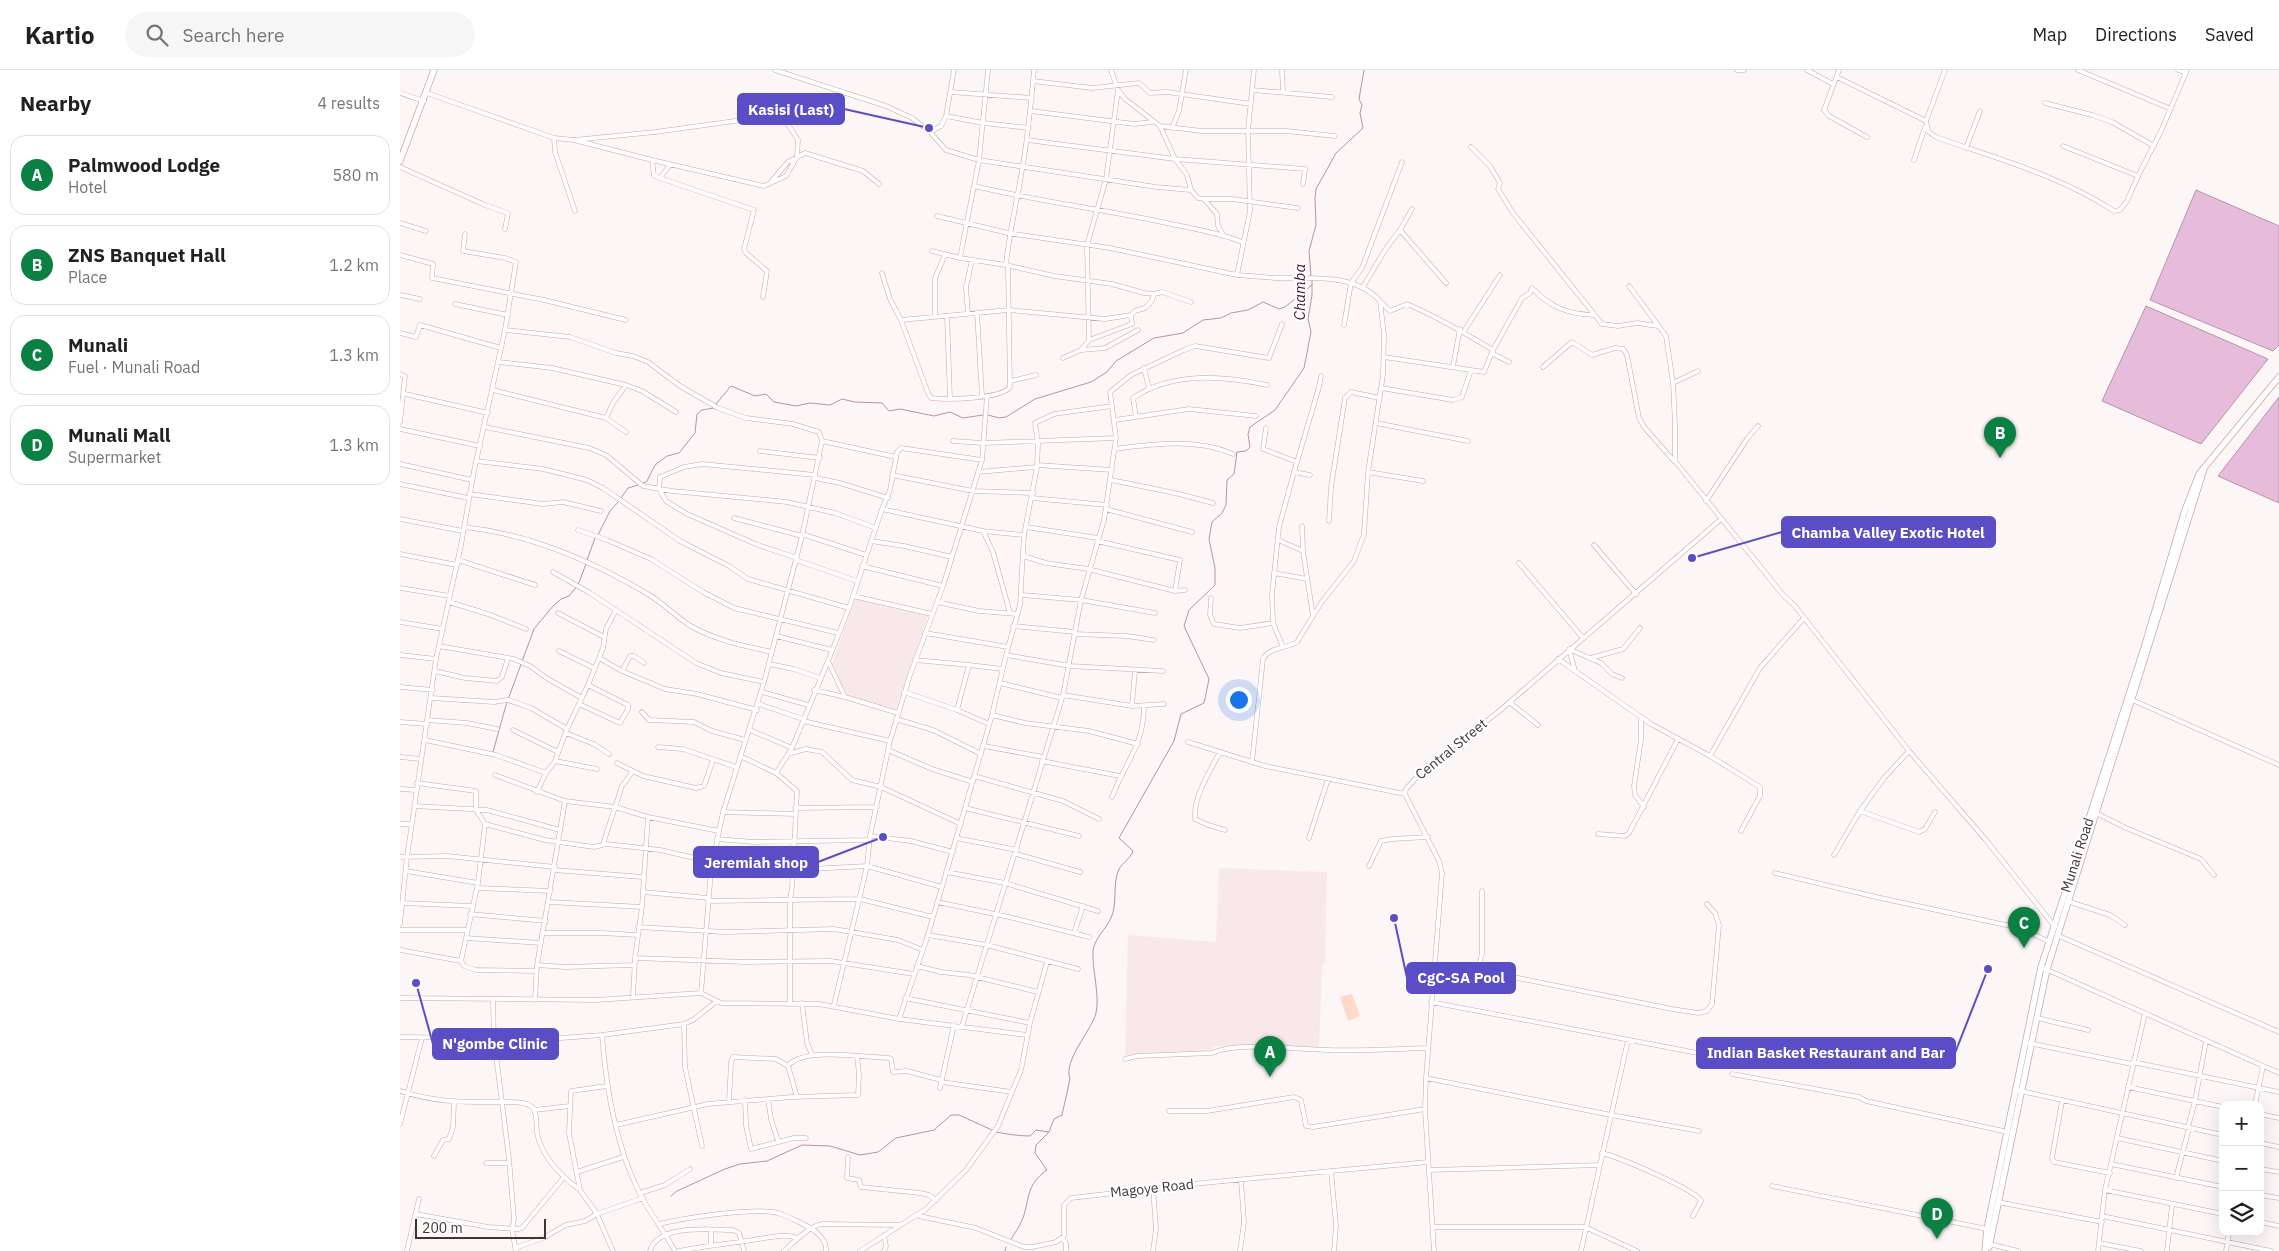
<!DOCTYPE html>
<html lang="en">
<head>
<meta charset="utf-8">
<style>
  body { margin:0; font-family:"IBM Plex Sans",sans-serif; background:#f6f6f6; color:#202124 }
  .controls { position:absolute; right:15px; bottom:15px; display:grid; overflow:hidden; border-radius:10px; box-shadow:0 5px 20px #0002 }
  .controls button { width:45px; height:45px; display:grid; place-items:center; padding:0; border:0; border-bottom:1px solid #e0e0e0; background:#fff; color:#202124; font:25px sans-serif }
  .scale { position:absolute; left:15px; bottom:12px; width:131px; box-sizing:border-box; padding-left:5px; border:2px solid #403434; border-top:0; font-size:14px; line-height:18px; white-space:nowrap; color:#403434; -webkit-text-stroke:4px #fff; paint-order:stroke }
  .you { position:absolute; left:838px; top:629px; width:18px; height:18px; margin:-12px; border:4px solid #fff; border-radius:50%; background:#1a73e8; box-shadow:0 0 0 8px #1a73e833 }
  .badge { display:grid; place-items:center; width:32px; height:32px; border-radius:50%; background:#0b8043; color:#fff; font-size:16px; font-weight:700 }
  .pin { position:absolute; translate:-50% -41px; filter:drop-shadow(0 1px 2px #0008) }
  .pin::after { content:''; position:absolute; top:26px; width:18px; height:15px; background:inherit; clip-path:polygon(0 0,100% 0,50% 100%) }
  .list { margin:0; padding:0; list-style:none }
  h2 { display:flex; justify-content:space-between; align-items:center; height:65px; margin:0; padding:0 20px; font-size:21px }
  h2 small { font-size:16px; font-weight:400; color:#757577 }
  .list li { display:grid; grid-template-columns:32px 1fr auto; gap:15px; align-items:center; box-sizing:border-box; height:80px; margin:0 10px 10px; padding:0 10px; border:1px solid #e0e0e0; border-radius:15px }
  .list b { display:block; font-size:19px; white-space:nowrap }
  .list p { margin:0; font-size:16px; white-space:nowrap; color:#757577 }
  .list em { font-size:16px; font-style:normal; color:#757577 }
  .icon { flex:none; width:28px; height:28px; fill:none; stroke:currentColor; stroke-width:2; stroke-linecap:round; stroke-linejoin:round }
  .map { position:relative; flex:none; width:1879px; height:1181px; overflow:hidden }
  header { display:flex; align-items:center; gap:30px; box-sizing:border-box; height:70px; padding:0 25px; background:#fff; border-bottom:1px solid #e0e0e0 }
  header strong { font-size:24px }
  nav { display:flex; gap:28px; margin-inline-start:auto; font-size:18px }
  .search { width:350px; height:45px; background:#f6f6f6; display:flex; align-items:center; gap:12px; box-sizing:border-box; padding:0 18px; border-radius:28px; color:#757577; font-size:19px }
  main { display:flex }
  aside { flex:1; background:#fff }
  .map>svg:first-child { display:block }
</style>
</head>
<body>
<header>
<strong>Kartio</strong>
<div class="search"><svg class="icon" aria-label="search" viewBox="0 0 24 24"><circle cx="10" cy="10" r="6"/><path d="M15 15l6 6"/></svg>Search here</div>
<nav><a>Map</a><a>Directions</a><a>Saved</a></nav>
</header>
<main>
<aside>
<h2>Nearby<small>4 results</small></h2>
<ul class="list">
<li><span class="badge">A</span><div><b>Palmwood Lodge</b><p>Hotel</p></div><em>580 m</em></li>
<li><span class="badge">B</span><div><b>ZNS Banquet Hall</b><p>Place</p></div><em>1.2 km</em></li>
<li><span class="badge">C</span><div><b>Munali</b><p>Fuel · Munali Road</p></div><em>1.3 km</em></li>
<li><span class="badge">D</span><div><b>Munali Mall</b><p>Supermarket</p></div><em>1.3 km</em></li>
</ul>
</aside>
<div class="map">
<svg width="1879" height="1181" viewBox="0 0 1879 1181">
  <rect width="100%" height="100%" fill="#fdf6f6"/>
  <path fill="#f9e8e9" d="M455,529L528,546L496,640L448,627L432,594Z
    M819,798L927,802L925,893L922,894L919,979L812,976V981L725,986L728,865L816,872Z"/>
  <path fill="#fcdac7" d="M952,924L960,946L948,951L940,927Z"/>
  <path fill="#e7bcda" stroke="#b593a8" d="M1796,120L1879,156V275L1873,281L1750,230Z
    M1746,236L1868,289L1801,374L1702,331Z
    M1879,327V433L1818,406Z"/>
  <g fill="none" stroke-linecap="round" stroke-linejoin="round">
    <path stroke="#b593a8" stroke-width="1" d="M911,206L909,181L916,155L915,128L916,119L936,83L963,58L960,43L962,35L959,29L964,0
      M316,334L331,316L355,326L366,324L374,332L396,336L410,333L430,335L442,329L455,332L482,333L489,341L500,339L534,346L550,342L563,348L583,345
      M588,345L599,348L606,347L635,329L691,312L707,302L716,291L754,268L783,263L803,250L821,248L831,243L848,240L863,232L879,239L885,237L912,215
      M242,414L247,411L255,395L267,386L279,383L295,363L297,344L302,340L314,338
      M221,428L228,418L238,415
      M198,465L210,441L219,431
      M187,490L195,468
      M93,682L106,635L134,559L153,536L161,529L169,526L178,515L186,494
      M596,1062C607,1064 618,1066 630,1066L636,1060L648,1062
      M271,1126L277,1121L325,1099L340,1094L367,1091L402,1075L430,1076L460,1085L478,1082L496,1068L534,1060L551,1045H559L592,1060
      M611,1169C615,1163 620,1156 623,1148C630,1127 626,1115 647,1100L635,1083L636,1075L649,1062L654,1049L662,1045L670,1009C663,990 691,962 696,943C700,925 692,900 693,881C694,869 706,859 711,848C718,833 712,814 719,799C723,792 730,789 733,781L719,768L774,671L781,644L804,633L809,609L784,556L789,540L815,515V498L809,469L812,452L822,443L826,435L827,410L834,404L837,382L846,381L850,377L848,364L850,357L875,340L904,298L911,262L908,249L912,225V210
      M605,1181L606,1177"/>
    <g stroke="#c6a7a9" stroke-width="5">
      <path id="street" d="M375,0L486,36L512,48L530,62L541,56L546,46L554,0
        M588,0L579,90L560,188L606,195L654,206L712,214L744,223L754,224L762,222L791,232
        M711,0L718,20L725,29L760,56L802,61H886L935,66
        M882,0L883,22
        M1337,0H1344
        M1407,0L1433,14
        M1439,0L1424,40L1429,46L1467,67
        M1545,0L1526,51L1528,61L1536,67C1597,89 1659,105 1714,141L1720,140L1727,131L1738,106
        M1678,0L1771,39
        M1778,0L1786,3
        M1437,7L1526,51
        M633,11L692,18L739,13L750,23L767,22L851,34
        M852,20L932,27
        M551,22L632,28
        M0,23L24,31
        M27,23L154,68L174,70L255,62L379,45L385,50L398,70L397,87L386,106L364,116L252,90L174,70
        M1645,33L1692,45L1712,52L1754,76
        M631,41L734,54L752,52
        M546,46L583,53L629,58
        M760,56L775,89L787,105L791,120L798,128L804,129L817,144L818,156L823,164
        M772,58L779,41L786,0
        M530,62L546,80L579,90L756,117L791,120
        M154,68L155,82L175,141
        M627,70L775,89L905,99L903,114
        M1663,76L1738,106L1762,59L1787,0
        M1071,77L1090,96L1100,113L1098,119L1113,143L1202,254L1218,256L1237,253L1258,256
        M1566,78L1580,41
        M252,90L254,106L354,140L344,179L346,183L367,201L363,227
        M1514,90L1525,57
        M0,97L85,135L108,143L105,159
        M260,108L270,95
        M370,113L388,92L405,83L463,101L479,114
        M574,116C641,132 709,140 776,155C799,160 820,163 842,172
        M804,129H832L898,138
        M537,146L608,163L710,178L837,205L850,141L848,60L854,0
        M0,153L26,161
        M1000,160L1012,139
        M532,181L560,188
        M0,185L33,194L32,208L144,230L226,250
        M606,195C609,162 617,132 622,100C628,67 631,33 634,0
        M482,203L490,229L501,250L528,323L531,328C546,330 602,329 610,317L608,197
        M837,205C850,206 862,207 875,208C910,209 954,202 980,231L984,264L983,305L968,402L964,464L954,491L921,533L897,572C886,579 869,577 863,589L852,692
        M1229,216L1266,266L1273,313L1275,354V391L1383,525L1394,535L1509,681L1586,770L1655,857
        M963,217L985,180L1000,160L1046,213
        M0,225L20,229
        M980,231L990,241L1007,234C1038,247 1065,263 1093,280V284L1109,292
        M55,234L108,245
        M577,242L582,326
        M568,244L566,217L572,190
        M547,246L550,328
        M535,247V208L545,185
        M501,250L609,240L705,249L731,245L735,241L745,238L752,231L754,224
        M944,255L951,213L962,198L1002,92
        M105,260L170,267L216,283L233,286L248,292L280,316L318,338L346,348L393,354L419,362L422,371L402,466L364,612L323,742L311,801L301,923
        M1064,261L1100,205
        M0,263L16,267L20,255L101,278
        M689,270L732,254L731,245
        M681,280L705,278L738,260
        M984,287L1084,302L1093,280L1122,228L1130,223L1132,218C1150,237 1167,244 1194,245
        M663,288L681,280L689,270L687,175L706,109L718,20
        M99,292L152,298L226,315L242,321L276,342
        M1053,296L1060,259
        M1143,297L1172,272L1192,285L1215,278L1223,279L1227,285L1239,348L1244,357L1274,391
        M744,298L749,318
        M0,304L5,306L0,352
        M611,311L636,305
        M1273,313L1298,301
        M981,318L1053,330L1062,327L1071,300
        M93,320L206,348L226,362
        M5,324L88,343
        M736,347L733,328C773,301 823,306 867,315
        M206,348L213,333L226,315
        M715,350L789,339L856,346
        M976,353L1068,371
        M85,357L189,378L206,385L243,416L272,421L387,432L435,443L476,458
        M866,358L863,379L897,392L894,402L910,405
        M0,359L80,376
        M422,371L496,387
        M553,371L583,373L716,368
        M715,379C754,374 796,368 833,384
        M360,381L420,388
        M76,391L143,399L187,410L203,418L280,471L329,496L348,509L449,538
        M897,392L919,317L921,306
        M0,394L72,410
        M637,395L712,400
        M578,402L637,397
        M968,402L1023,411
        M492,405L573,421L634,423
        M415,408L440,413L488,428
        M711,410L775,423L813,433
        M0,414L68,428
        M69,424L143,434L163,432L201,441
        M632,428L707,435
        M1306,431L1347,369L1358,356
        M482,439L583,461L593,482L610,543
        M706,439L792,462
        M334,448L402,466
        M0,449L63,461
        M929,451L931,417L945,328L951,322L980,328
        M902,456L903,481L913,546
        M64,457C130,464 190,490 246,523C262,532 274,545 289,555C314,570 344,576 372,582
        M626,457L698,468
        M178,460L207,470L251,489L303,522L334,538L438,563
        M583,461L624,465
        M402,464L466,485
        M878,470L903,481
        M471,471L504,476L552,487
        M697,471L780,490L775,521
        M1194,475L1236,524
        M0,484L57,495
        M623,486L646,493L688,499L775,521L785,520
        M397,488L358,475L287,444L266,431L259,419L260,407L284,397L302,394L415,405
        M58,490L135,515
        M396,490L457,511
        M1119,493L1183,568
        M462,496L543,516
        M153,502L190,523L296,593L321,603L364,612
        M874,503L907,509
        M0,518L50,526
        M622,525L681,530L755,543
        M453,526L532,544
        M811,528L810,545L814,554L840,558L873,553
        M49,532L88,544L126,559
        M537,532L579,541L617,544
        M158,543L204,567
        M0,552L43,559
        M613,556L675,562
        M525,563L608,577
        M675,564L727,566L754,570
        M376,566L432,580
        M39,576L114,589L130,596L148,609L182,628
        M883,577L873,553L872,524L879,457L894,402
        M1169,579L1201,593L1212,604L1222,608
        M1169,579L1175,601
        M159,581L194,598
        M0,585L36,589
        M606,585L670,596L763,601
        M199,588L222,601L265,619L297,624L357,640
        M1191,588L1223,579L1240,558
        M1158,589L1251,654L1310,686L1360,598L1404,548
        M515,590L569,595
        M369,594L394,599L420,608
        M35,601L65,608L97,611L102,607L108,588
        M222,601L230,586H234L244,593
        M600,613L662,628
        M0,617L33,620
        M414,620L445,627
        M362,622L408,635
        M504,622L557,640L589,654
        M663,625L732,636L764,634
        M32,628L94,632L108,630L131,638L167,659
        M1730,629L1879,695
        M1109,632L1138,655
        M179,634L220,653L228,639V635L188,615
        M359,634L403,649
        M732,636L735,600
        M557,640L569,595L603,599
        M242,642L249,650L294,652L312,661L345,670
        M498,643L445,627L428,591L449,538L482,439L490,420L497,382L501,378L582,390
        M592,645L625,653L689,661L738,674
        M1241,647V670L1234,716L1235,725L1244,737
        M496,649L533,660L581,684
        M27,650L67,653L97,659
        M403,651L490,671
        M0,652L27,654
        M113,660L158,682
        M350,660L392,678
        M166,663L194,674L209,684
        M25,670L96,685L146,703
        M788,672L865,696L1005,724
        M584,676L643,687
        M258,677L283,679L336,697
        M488,680L532,699L573,712
        M1509,681L1484,708L1460,741L1519,762L1525,759L1535,742
        M820,682C810,701 793,727 795,749L808,755L825,760
        M388,684L406,679L422,682L452,710L481,717L561,754
        M340,686L376,703L397,721L392,818L390,830V933
        M1310,686L1360,717V726L1341,761
        M0,687L21,689
        M155,691L197,699
        M642,691L720,706
        M217,693L243,706L296,718L304,716L313,690
        M376,703L392,678L428,591
        M95,705L165,731L215,737L248,747L319,761
        M574,706L663,731L699,749
        M17,713L76,721V740L85,754L145,770L194,777L206,774L260,780L312,792
        M0,719L16,720
        M137,722L146,703L155,691L167,659L188,615L203,578L206,559L216,540
        M712,727C725,693 744,675 744,636
        M14,736L87,740L160,760
        M395,738L477,737
        M565,738L679,766
        M323,742L395,744
        M1696,743L1726,758L1801,789L1814,805
        M0,754H12
        M1198,764L1225,766L1229,763L1278,669
        M470,766L511,771L553,782
        M556,768L617,780
        M909,768L928,709
        M317,769L354,772L470,770
        M203,774L222,716L233,701
        M616,784L680,802
        M1434,785L1460,741
        M0,787L47,786L155,797
        M969,796L981,771L992,769L1028,767
        M154,800L243,807
        M6,801L78,813L61,891L64,896L76,900L137,901
        M311,801L392,800L467,796L542,817
        M546,802L605,813L698,841
        M1375,803L1476,827L1620,858L1650,872
        M78,813L85,754
        M77,818L151,821
        M243,822L308,828
        M308,831L460,829L533,847
        M1667,831L1710,845L1725,855
        M149,832L242,837
        M537,832L609,847L689,867
        M2,833L72,836
        M70,844L146,851
        M0,854L7,787L36,589L61,475L74,401L105,260L116,192L105,188L63,181L65,164
        M238,857L325,862L434,859L498,870L523,880
        M0,860H67
        M144,863H202L237,865
        M674,863L683,836
        M528,865L587,875L678,899
        M1657,865L1879,962
        M66,868L141,873
        M0,880L61,891
        M235,888L344,892L431,891L514,904
        M1034,894L1078,900L1272,939L1298,943L1307,941L1312,934L1319,855L1315,843L1307,834
        M137,895L165,897L234,895
        M517,896L541,902L569,905L638,922
        M1641,897L1879,1003
        M1078,900L1082,883V821
        M233,927L235,888L242,837L248,747
        M0,928L196,930L301,923L321,933L419,934L499,949L627,965
        M505,928L630,953
        M93,930L94,969L109,1089L114,1149L112,1160L116,1181
        M135,930L137,895L165,731
        M1031,932L1308,985
        M402,933L407,973L412,985
        M434,935L467,796L470,766L490,671L510,605L543,516L582,390L587,326
        M1637,948L1688,960
        M499,949L526,871L542,817L592,645L606,585L620,535L624,465L637,397L638,374L635,353L654,344L712,336
        M284,954L285,997L302,1076
        M562,956L663,625L681,530L704,450L716,368L710,322L731,305L784,280L795,276L869,288L882,254
        M202,965C206,1018 215,1074 239,1122C249,1142 264,1161 275,1181
        M0,967L147,969L202,965L284,954L293,950L317,931
        M1629,973L1732,994
        M725,989L737,986L812,983C839,971 897,980 927,980C961,981 994,979 1028,978
        M1733,992L1879,1022
        M1332,1004L1459,1027L1466,1031L1608,1062
        M1026,1008L1211,1045L1299,1061
        M541,1012L612,1022
        M207,1016L171,1021L169,1063L180,1120L197,1144L213,1181
        M1728,1017L1823,1037
        M540,1018L554,955
        M1616,1020L1823,1065
        M0,1021C37,1033 65,1032 102,1032C111,1032 126,1031 132,1037C138,1043 136,1056 137,1063C142,1088 161,1106 180,1120
        M397,1027L388,996C402,976 466,988 489,988L491,989L493,1002L507,1001L541,1010
        M368,1029L371,1049L378,1071
        M345,1030L346,1055L351,1079L394,1068H406
        M1662,1031L1652,1088L1654,1092L1710,1103
        M329,1032L331,992L333,987L376,989L388,996
        M1855,1035L1863,996
        M134,1040L170,1036
        M769,1041H807L894,1027L901,1030L906,1056L913,1057L1025,1039
        M1860,1044L1879,1048
        M0,1054L22,968
        M216,1055L308,1034L392,1027L458,1025L459,1004L457,986
        M1788,1057L1795,1031L1806,971
        M1717,1068L1823,1091
        M1860,1073L1879,1077
        M1202,1083C1218,1087 1295,1119 1301,1131L1293,1146
        M34,1086L43,1070L49,1069L53,1057L54,1033
        M448,1087L447,1108L459,1110L461,1117L520,1123L529,1125L536,1130
        M86,1093H109
        M1711,1094L1823,1117
        M1200,1095L1228,970
        M1860,1099L1879,1102
        M1029,1100L1200,1095L1181,1181
        M931,1101L936,1155L934,1181
        M177,1102L223,1087
        M1776,1108L1789,1058
        M1372,1116L1587,1159
        M753,1118L756,1159L753,1181
        M1705,1120L1823,1144
        M240,1123L265,1115L290,1099
        M1860,1125L1879,1128
        M1598,1132L1702,1152
        M16,1144L88,1157L118,1159L122,1158L164,1107
        M519,1146L576,1158L624,1177H632L656,1172L664,1166V1135L671,1128L803,1113L1028,1092
        M1702,1146L1871,1181
        M1860,1152L1879,1156
        M259,1154C284,1148 354,1137 378,1143C387,1146 409,1156 416,1162C422,1167 427,1173 426,1181
        M1033,1157H1185L1237,1181
        M311,1160V1174
        M662,1168L666,1173V1181
        M1699,1173L1741,1181
        M1589,1174L1618,1181
        M115,1178L143,1168L166,1155L185,1151L197,1144L243,1128
        M7,1181L19,1129
        M250,1181C258,1153 312,1160 333,1160L339,1163L344,1181
        M279,1181C304,1176 328,1174 352,1170C369,1168 381,1163 398,1168
        M384,1181C395,1171 408,1157 422,1154L499,1155
        M460,1181L526,1139L566,1100L598,1056L621,1000L630,953L647,892
        M484,1181L486,1176L484,1165
        M840,1181L844,1152L841,1110
        M1034,1181L1025,1039L1026,1008L1042,803L1039,791L1005,724L1006,719L1027,696L1097,643L1320,450
        M1698,1181L1705,1120L1745,943
        M1767,1181L1772,1135
        M1826,1181L1829,1162"/>
    </g>
    <g stroke="#c6a7a9" stroke-width="7">
      <path id="secondary" d="M0,91L34,0
        M1589,1177L1647,899L1804,399
        M1585,1181L1587,1159L1641,897L1744,578L1785,440L1799,404L1879,307"/>
    </g>
    <use href="#street" stroke="#fff" stroke-width="4"/>
    <use href="#secondary" stroke="#fff" stroke-width="5.5"/>
  </g>
  <g text-anchor="middle" dominant-baseline="central" stroke-width="4.5" stroke-linejoin="round" paint-order="stroke">
    <g font-size="14" fill="#403434" stroke="#fff">
      <text transform="translate(1051 679) rotate(-39)">Central Street</text>
      <text transform="translate(1677 785) rotate(-72)">Munali Road</text>
      <text transform="translate(752 1118) rotate(-6)">Magoye Road</text>
    </g>
    <g font-size="15" font-style="italic" fill="#48163d" stroke="#fff">
      <text transform="translate(899 222) rotate(-90)">Chamba</text>
    </g>
  </g>
  <path fill="none" stroke="#594ec6" stroke-width="2" d="M529 58L444 39M1292 488L1382 462M483 767L418 792M994 848L1007 908M16 913L33 974M1588 899L1555 983"/>
  <g fill="#594ec6" stroke="#fff" stroke-width="2">
    <circle cx="529" cy="58" r="5"/>
    <circle cx="1292" cy="488" r="5"/>
    <circle cx="483" cy="767" r="5"/>
    <circle cx="994" cy="848" r="5"/>
    <circle cx="16" cy="913" r="5"/>
    <circle cx="1588" cy="899" r="5"/>
  </g>
  <g fill="#594ec6" stroke="#594ec6" stroke-width="2">
    <rect x="338" y="24" width="106" height="30" rx="5"/>
    <rect x="1382" y="447" width="213" height="30" rx="5"/>
    <rect x="294" y="777" width="124" height="30" rx="5"/>
    <rect x="1007" y="893" width="108" height="30" rx="5"/>
    <rect x="33" y="959" width="125" height="30" rx="5"/>
    <rect x="1297" y="968" width="258" height="30" rx="5"/>
  </g>
  <g font-size="15" text-anchor="middle" font-weight="bold" fill="#fff">
    <text x="391" y="45">Kasisi (Last)</text>
    <text x="1488" y="468">Chamba Valley Exotic Hotel</text>
    <text x="356" y="798">Jeremiah shop</text>
    <text x="1061" y="913">CgC-SA Pool</text>
    <text x="95" y="979">N'gombe Clinic</text>
    <text x="1426" y="988">Indian Basket Restaurant and Bar</text>
  </g>
</svg>
<div class="controls">
<button>+</button>
<button>−</button>
<button><svg class="icon" aria-label="layers" viewBox="0 0 24 24"><path d="M12 4l9 5-9 5-9-5zM3 14l9 5 9-5"/></svg></button>
</div>
<div class="scale">200 m</div>
<div class="you"></div>
<div class="pin badge" style="left:870px;top:1007px">A</div>
<div class="pin badge" style="left:1600px;top:388px">B</div>
<div class="pin badge" style="left:1624px;top:878px">C</div>
<div class="pin badge" style="left:1537px;top:1169px">D</div>
</div>
</main>
</body>
</html>
